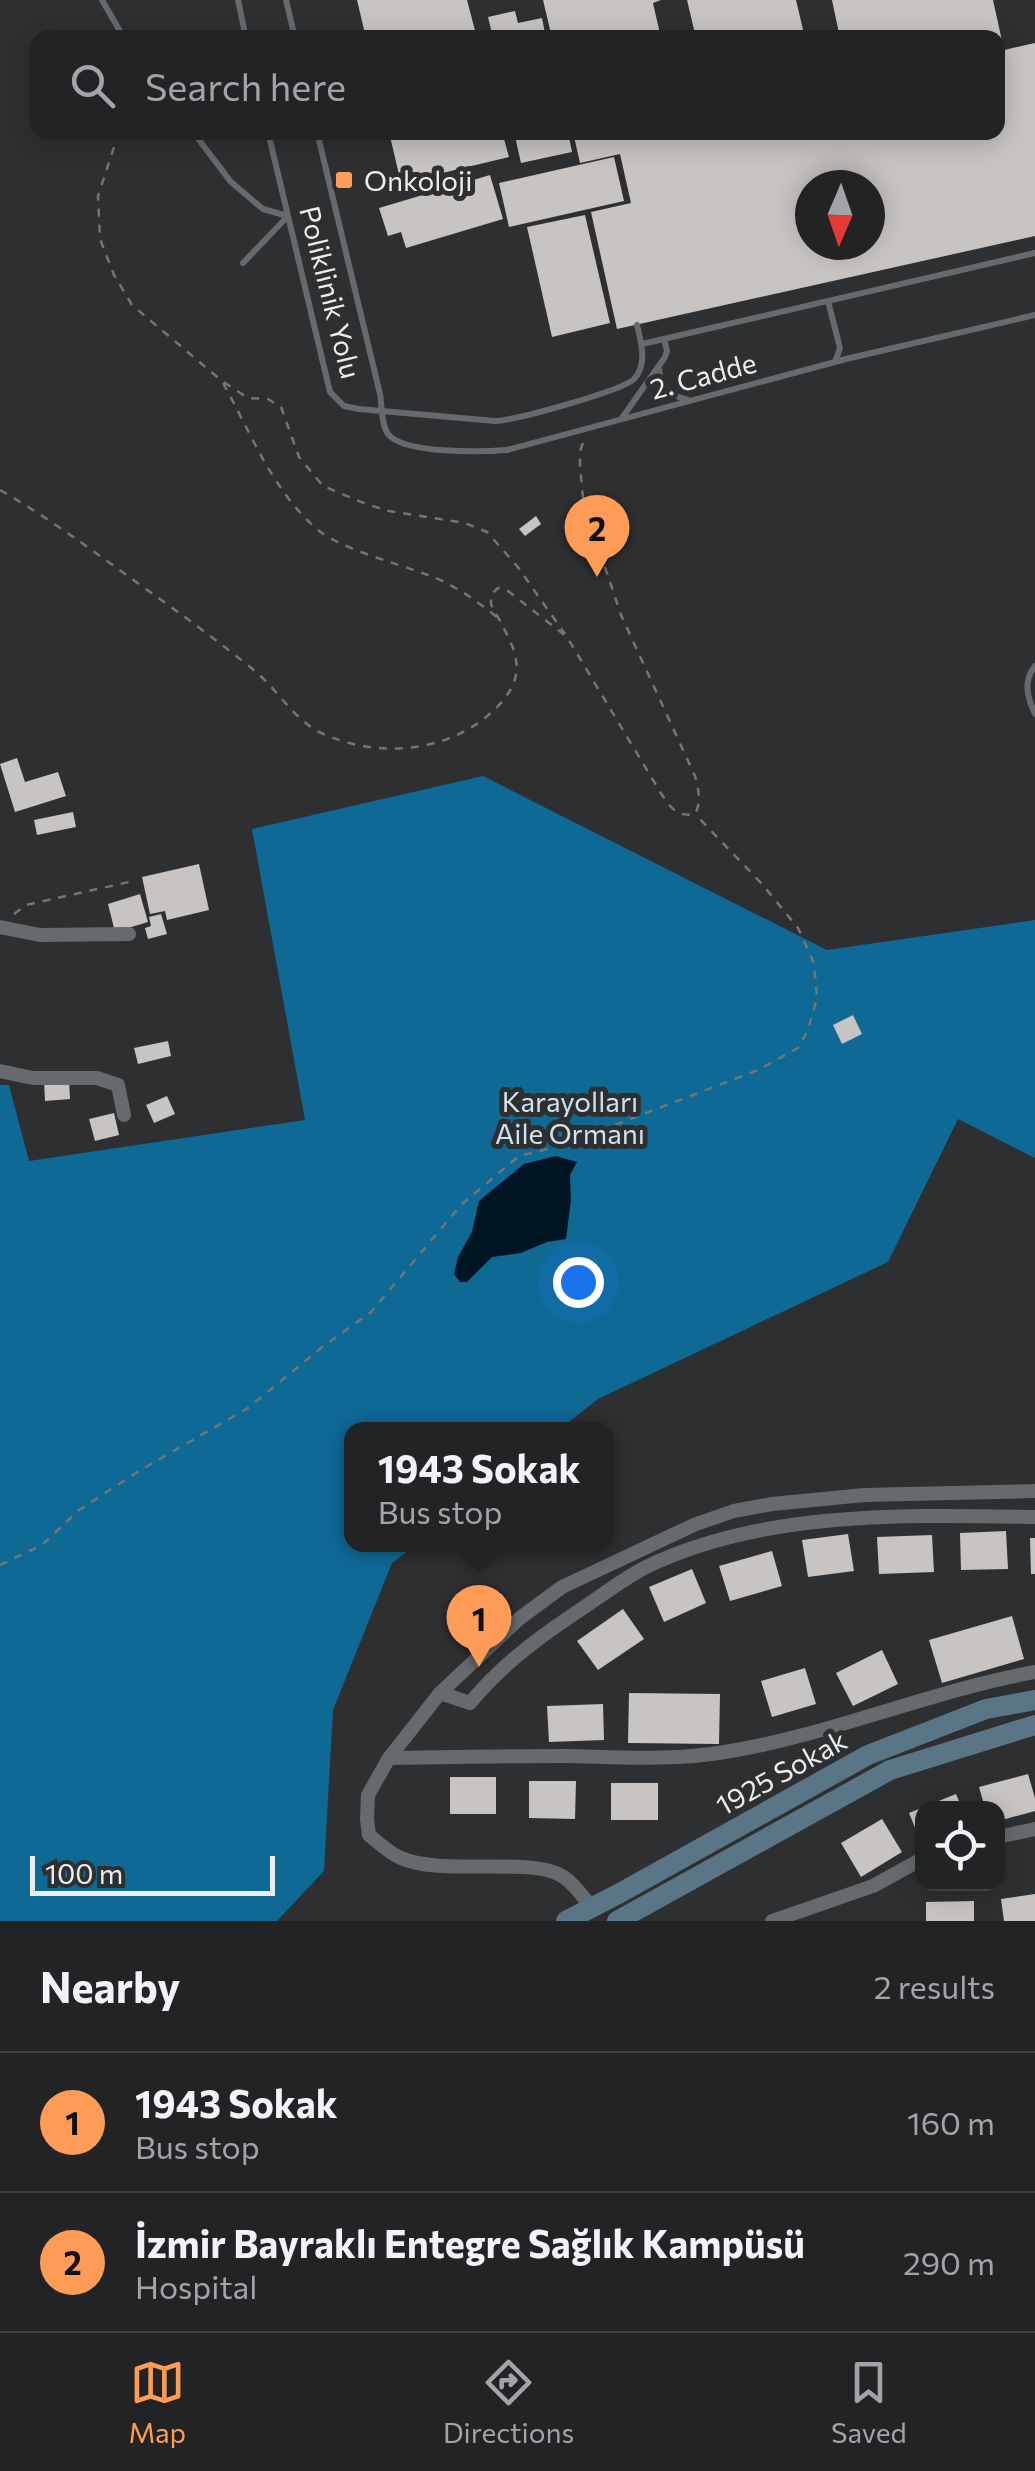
<!DOCTYPE html>
<html lang="en">
<head>
<meta charset="utf-8">
<style>
  body { margin:0; font-family:Commissioner,sans-serif; background:#2e2f32; color:#f1f3f6 }
  .controls { position:absolute; right:30px; bottom:30px; display:grid; overflow:hidden; border-radius:20px; box-shadow:0 5px 25px #0003 }
  .controls button { width:90px; height:90px; display:grid; place-items:center; padding:0; border:0; border-bottom:2px solid #3f4042; background:#222325; color:#f1f3f6; font:50px sans-serif }
  .compass { position:absolute; left:795px; top:170px; width:90px; height:90px; border-radius:50%; background:#222325; box-shadow:0 5px 25px #0003; rotate:182deg }
  .scale { position:absolute; left:30px; bottom:25px; width:245px; box-sizing:border-box; padding-left:10px; border:5px solid #ebedee; border-top:0; font-size:28px; line-height:35px; white-space:nowrap; color:#ebedee; -webkit-text-stroke:8px #2d2f31; paint-order:stroke }
  .you { position:absolute; left:578px; top:1282px; width:35px; height:35px; margin:-25px; border:8px solid #fff; border-radius:50%; background:#1a73e8; box-shadow:0 0 0 15px #1a73e833 }
  .badge { display:grid; place-items:center; width:65px; height:65px; border-radius:50%; background:#fe9c57; color:#111; font-size:32px; font-weight:700 }
  .pin { position:absolute; translate:-50% -82px; filter:drop-shadow(0 2px 5px #0008) }
  .pin::after { content:''; position:absolute; top:52px; width:35px; height:30px; background:inherit; clip-path:polygon(0 0,100% 0,50% 100%) }
  .popup { position:absolute; left:344px; top:1422px; width:270px; height:130px; box-sizing:border-box; display:grid; place-content:center; border-radius:20px; background:#222325; filter:drop-shadow(0 2px 8px #0005); font-size:32px; white-space:nowrap; color:#a2a4a7 }
  .popup b { font-size:38px; color:#f1f3f6 }
  .popup::after { content:''; position:absolute; left:50%; top:100%; margin-left:-20px; border:20px solid transparent; border-top-color:#222325 }
  .list { margin:0; padding:0; list-style:none }
  h2 { display:flex; justify-content:space-between; align-items:center; height:130px; margin:0; padding:0 40px; font-size:42px }
  h2 small { font-size:32px; font-weight:400; color:#a2a4a7 }
  .list li { display:grid; grid-template-columns:65px 1fr auto; gap:30px; align-items:center; box-sizing:border-box; height:140px; padding:0 40px; border-top:2px solid #3f4042 }
  .list b { display:block; font-size:38px; white-space:nowrap }
  .list p { margin:0; font-size:32px; white-space:nowrap; color:#a2a4a7 }
  .list em { font-size:32px; font-style:normal; color:#a2a4a7 }
  .icon { flex:none; width:55px; height:55px; fill:none; stroke:currentColor; stroke-width:2; stroke-linecap:round; stroke-linejoin:round }
  .map { position:relative; flex:none; width:1035px; height:1921px; overflow:hidden }
  .search { position:absolute; background:#222325; box-shadow:0 5px 25px #0003; left:30px; right:30px; top:30px; height:110px; display:flex; align-items:center; gap:25px; box-sizing:border-box; padding:0 35px; border-radius:20px; color:#a2a4a7; font-size:38px }
  .sheet { height:410px; background:#222325 }
  nav { display:flex; justify-content:space-around; align-items:center; box-sizing:border-box; height:140px; border-top:2px solid #3f4042; background:#222325; font-size:28px; color:#a2a4a7 }
  nav a { display:grid; justify-items:center; gap:5px }
  nav .on { color:#fe9c57 }
  .map>svg:first-child { display:block }
</style>
</head>
<body>
<div class="map">
<svg width="1035" height="1921" viewBox="0 0 1035 1921">
  <rect width="100%" height="100%" fill="#2d2f31"/>
  <path fill="#0f6995" d="M483,776L827,950L1035,920V1158L958,1119L888,1262L598,1399L560,1429L352,1430V1544L416,1545L392,1563L333,1710L324,1871L277,1921H0V1085H9L29,1161L305,1120L252,829Z"/>
  <path fill="#001523" d="M556,1156L577,1162L570,1175L571,1200L566,1239L547,1242L521,1253L492,1257L467,1282H460L454,1274L458,1257L472,1232L479,1201L524,1164Z"/>
  <path fill="#c8c4c2" fill-rule="evenodd" d="M357,0H467L477,38H366Z
    M543,0H661L653,3L661,38H552Z
    M687,0H796L805,38H696Z
    M832,0H993L1004,50L1035,43V236L617,329L591,212L631,203L620,154L580,163L573,132H591V135L604,132H998V38H840ZM810,185H870V245H810Z
    M515,11L518,23L542,18L546,38H493L488,17Z
    M389,132H502L509,157L401,183Z
    M514,132H568L572,152L521,163Z
    M614,157L624,201L509,227L499,183Z
    M490,175L503,219L406,248L401,232L388,236L379,208Z
    M585,215L610,323L552,337L527,227Z
    M536,516L541,524L525,536L519,529Z
    M17,758L25,782L58,772L66,796L15,812L0,764Z
    M73,812L76,827L37,835L34,820Z
    M199,864L209,910L167,920L165,911L150,914L142,877Z
    M140,894L148,922L115,932L108,904Z
    M161,914L167,934L148,939L145,928L151,926L149,917Z
    M853,1015L862,1034L842,1044L833,1025Z
    M168,1041L171,1056L138,1064L134,1048Z
    M69,1079L70,1099L45,1101L44,1080Z
    M167,1096L175,1114L154,1123L146,1105Z
    M114,1113L119,1135L95,1141L89,1119Z
    M1006,1531L1008,1569L961,1570L960,1533Z
    M848,1534L854,1571L808,1577L802,1540Z
    M932,1535L934,1572L879,1574L877,1537Z
    M1030,1538H1035V1574H1031Z
    M772,1551L782,1586L730,1601L719,1566Z
    M692,1569L706,1603L664,1622L649,1587Z
    M623,1609L644,1639L598,1670L577,1641Z
    M1012,1616L1024,1659L942,1683L929,1640Z
    M882,1650L898,1684L853,1706L836,1673Z
    M805,1668L816,1704L772,1717L761,1681Z
    M629,1693L720,1694L719,1744L628,1743Z
    M603,1704L604,1740L549,1742L547,1706Z
    M1028,1774L1035,1798V1811L998,1821V1808H985L979,1787Z
    M450,1777H496V1814H450Z
    M529,1781H576L575,1819L529,1818Z
    M611,1783H658V1820H611Z
    M956,1794L962,1808H922V1845L909,1813Z
    M882,1819L902,1852L861,1877L841,1843Z
    M1035,1894V1921H1004L1001,1899Z
    M974,1901V1921H926V1902Z"/>
  <g fill="none" stroke-linecap="round" stroke-linejoin="round">
    <path stroke="#737576" stroke-width="2.5" stroke-dasharray="8 8" stroke-linecap="butt" d="M119,132L98,196L100,239L114,275L132,305L222,381L248,398L268,399L281,407L299,457L323,486L366,504L389,511L465,523L487,532L517,566L565,634
      M223,383C251,433 273,492 318,530C341,549 396,563 425,574C452,583 474,599 497,617
      M0,490C49,518 93,551 139,584C178,612 217,640 255,671C280,692 296,724 328,736C385,759 455,751 498,706C534,669 510,642 491,604V595L498,588L508,591L567,637L662,795C672,809 677,817 695,814C702,801 698,789 695,776L621,615L589,519L583,498L580,466V451L584,440
      M14,914L26,905L129,882
      M0,1565L42,1545L79,1510L139,1471L248,1408L321,1348L371,1312L461,1205L519,1156L560,1146L758,1070L798,1048L808,1030L817,998L814,963L798,928L762,884L696,815"/>
    <path stroke="#676a6c" stroke-width="6" d="M102,0L124,38
      M238,0L246,38
      M286,0L295,38
      M193,132L231,182L263,209L288,216L243,263
      M268,132L330,392L344,406L359,409L495,421C516,420 622,391 634,379C648,364 641,342 637,325
      M317,132L380,394C382,406 381,424 388,434C403,454 482,452 507,450L846,359L1035,315
      M828,301L840,348L835,362
      M642,344L1035,253
      M659,368C661,388 669,395 688,400
      M622,418L665,357L667,351L664,339
      M1035,666C1023,681 1027,697 1035,714"/>
    <path stroke="#676a6c" stroke-width="14" d="M0,927L40,935L129,934
      M0,1071L33,1078H97L118,1085L124,1115
      M440,1693L470,1703C500,1667 535,1640 574,1614C597,1599 620,1581 644,1568C761,1510 908,1515 1035,1517
      M389,1758C447,1757 506,1756 564,1756C618,1757 672,1761 725,1752C831,1735 929,1691 1035,1672
      M998,1837L1035,1829
      M592,1908C584,1898 575,1885 565,1878C535,1855 444,1877 401,1858C389,1853 379,1843 369,1835L367,1819L368,1795L389,1758L440,1693L520,1618L562,1587L696,1524L734,1511L772,1504L864,1495L1035,1491
      M772,1921L873,1886L922,1859"/>
    <path stroke="#5a7686" stroke-width="20" d="M566,1921L620,1893L868,1755L986,1709L1035,1700
      M617,1921L890,1770L1035,1725"/>
  </g>
  <rect fill="#fe9c57" stroke="#2d2f31" stroke-width="4" x="334" y="170" width="20" height="20" rx="5"/>
  <g text-anchor="middle" dominant-baseline="central" stroke-width="10" stroke-linejoin="round" paint-order="stroke">
    <g font-size="28" fill="#ebedee" stroke="#2d2f31" text-anchor="start">
      <text x="364" y="180">Onkoloji</text>
    </g>
    <g font-size="28" fill="#ebedee" stroke="#2d2f31">
      <text transform="translate(331 292) rotate(76)">Poliklinik Yolu</text>
      <text transform="translate(703 375) rotate(-15)">2. Cadde</text>
      <text transform="translate(781 1772) rotate(-29)">1925 Sokak</text>
    </g>
    <g font-size="28" fill="#cfe2ef" stroke="#2d2f31">
      <text x="570" y="1101">Karayolları<tspan x="570" dy="32">Aile Ormanı</tspan></text>
    </g>
  </g>
</svg>
<div class="controls">
<button><svg class="icon" aria-label="locate" viewBox="0 0 24 24"><circle cx="12" cy="12" r="6"/><path d="M12 2v4M12 18v4M2 12h4M18 12h4"/></svg></button>
</div>
<svg class="compass" viewBox="-18 -18 36 36"><path d="M0-13l5 13h-10z" fill="#e53935"/><path d="M0 13l5-13h-10z" fill="#a2a4a7"/></svg>
<div class="scale">100 m</div>
<div class="you"></div>
<div class="pin badge" style="left:479px;top:1667px">1</div>
<div class="popup"><b>1943 Sokak</b>Bus stop</div>
<div class="pin badge" style="left:597px;top:577px">2</div>
<div class="search"><svg class="icon" aria-label="search" viewBox="0 0 24 24"><circle cx="10" cy="10" r="6"/><path d="M15 15l6 6"/></svg>Search here</div>
</div>
<section class="sheet">
<h2>Nearby<small>2 results</small></h2>
<ul class="list">
<li><span class="badge">1</span><div><b>1943 Sokak</b><p>Bus stop</p></div><em>160 m</em></li>
<li><span class="badge">2</span><div><b>İzmir Bayraklı Entegre Sağlık Kampüsü</b><p>Hospital</p></div><em>290 m</em></li>
</ul>
</section>
<nav>
<a class="on"><svg class="icon" aria-label="map" viewBox="0 0 24 24"><path d="M3 6l6-2 6 2 6-2v14l-6 2-6-2-6 2zM9 4v14M15 6v14"/></svg>Map</a>
<a><svg class="icon" aria-label="directions" viewBox="0 0 24 24"><path d="M12 3l9 9-9 9-9-9zM9 14v-3h6M13 9l2 2-2 2"/></svg>Directions</a>
<a><svg class="icon" aria-label="saved" viewBox="0 0 24 24"><path d="M7 4h10v16l-5-4-5 4z"/></svg>Saved</a>
</nav>
</body>
</html>
